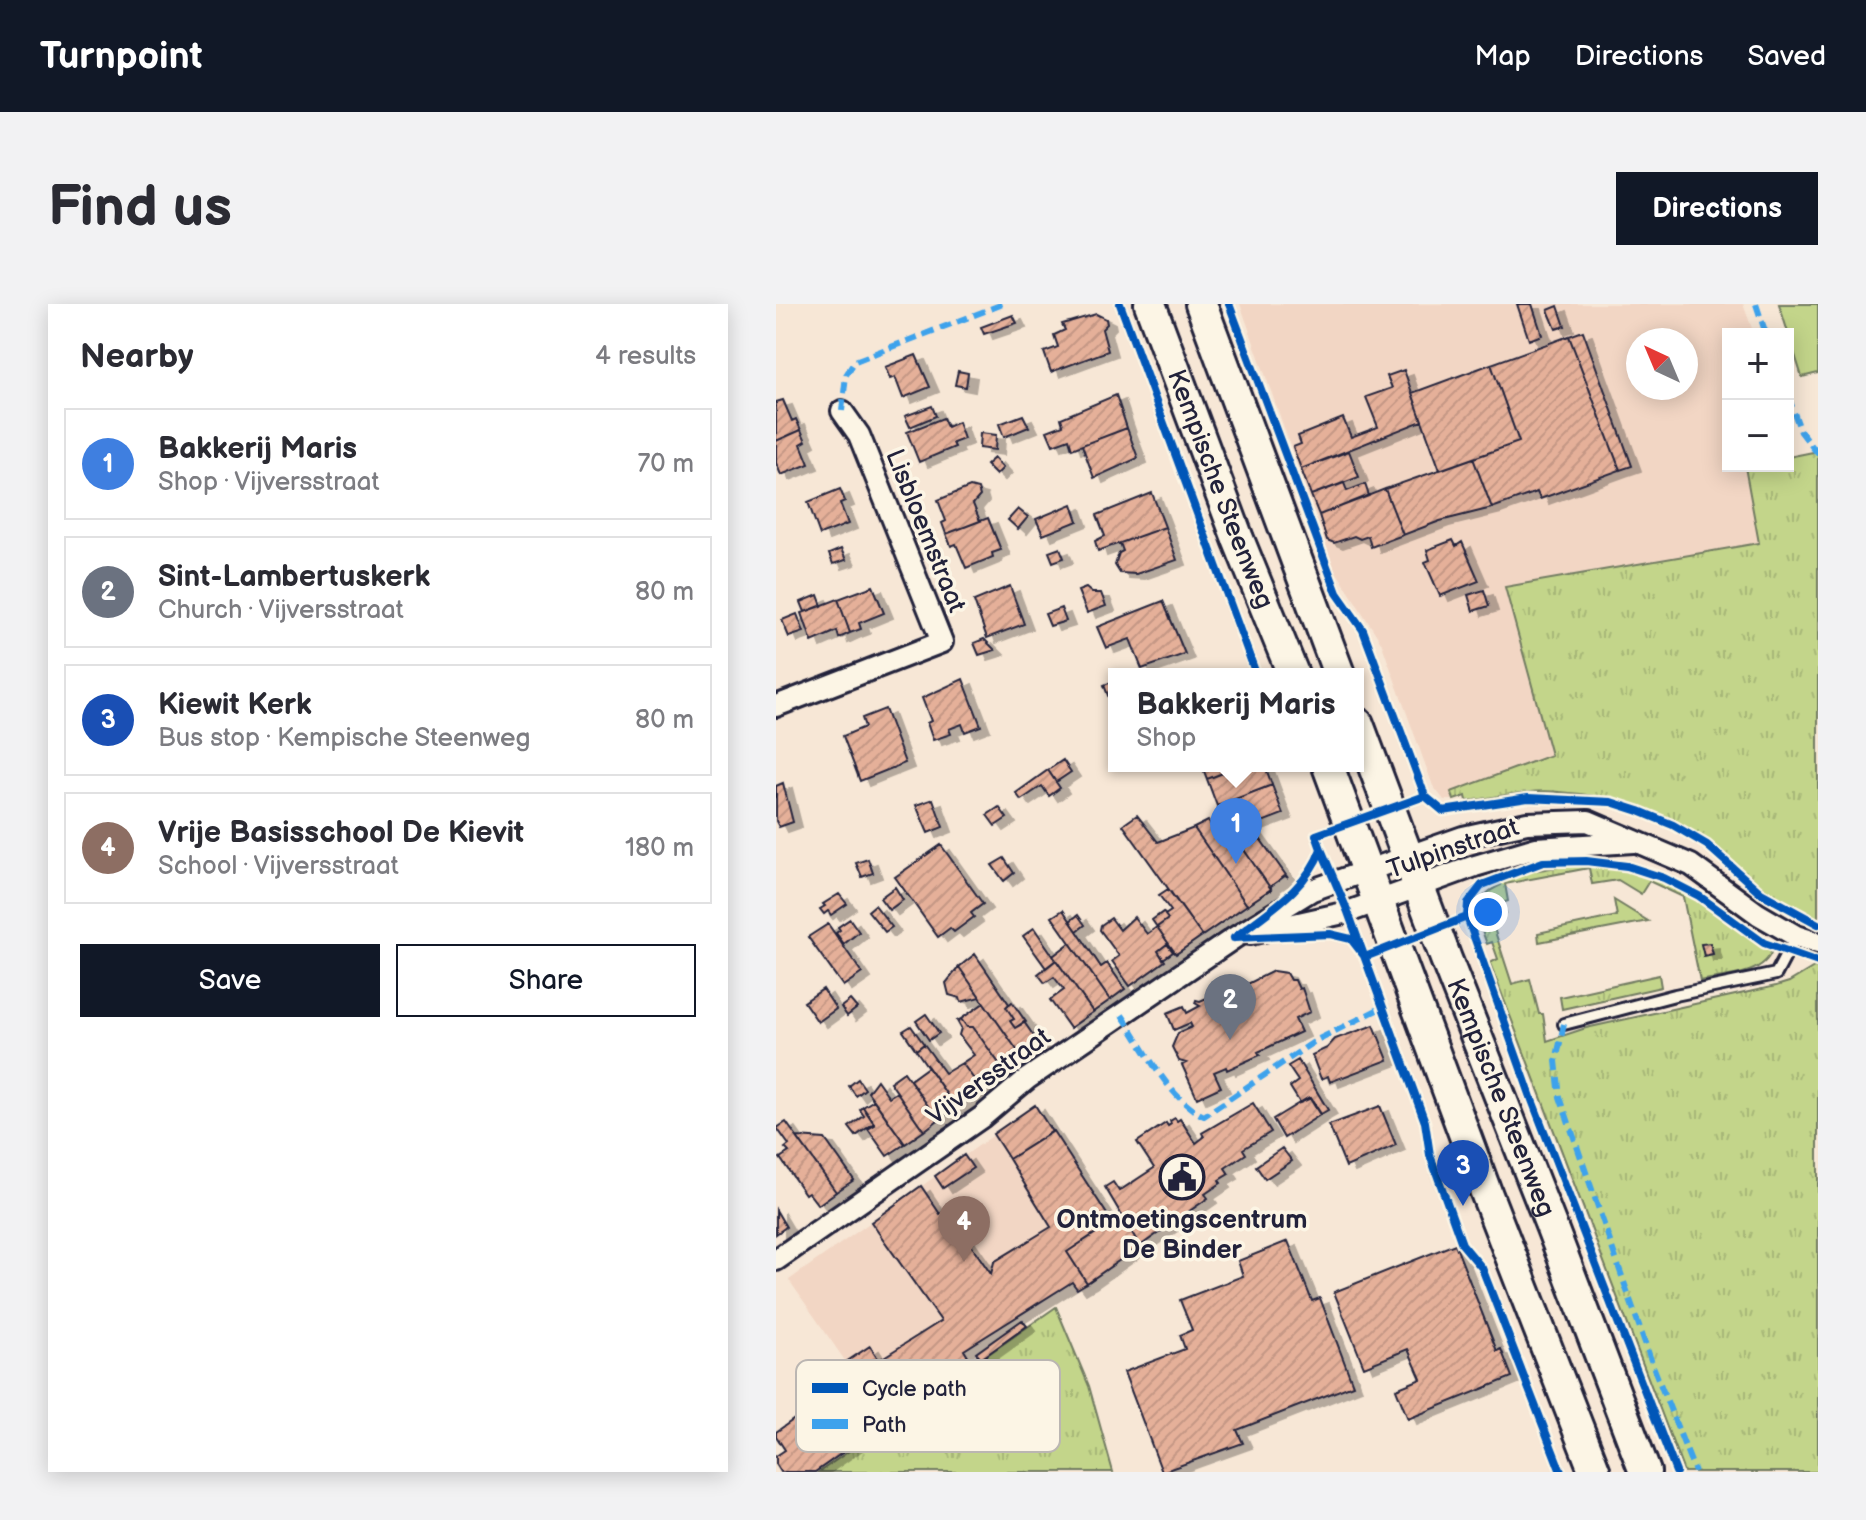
<!DOCTYPE html>
<html lang="en">
<head>
<meta charset="utf-8">
<style>
  body { margin:0; font-family:"Balsamiq Sans",sans-serif; background:#f2f2f3; color:#2b2b33 }
  .controls { position:absolute; right:24px; top:24px; display:grid; overflow:hidden; border-radius:0px; box-shadow:0 4px 20px #0003 }
  .controls button { width:72px; height:72px; display:grid; place-items:center; padding:0; border:0; border-bottom:2px solid #e1e1e2; background:#fff; color:#2b2b33; font:40px sans-serif }
  .compass { position:absolute; left:850px; top:24px; width:72px; height:72px; border-radius:50%; background:#fff; box-shadow:0 4px 20px #0003; rotate:316deg }
  .you { position:absolute; left:712px; top:608px; width:28px; height:28px; margin:-20px; border:6px solid #fff; border-radius:50%; background:#1a73e8; box-shadow:0 0 0 12px #1a73e833 }
  .badge { display:grid; place-items:center; width:52px; height:52px; border-radius:50%; background:#111827; color:#fff; font-size:26px; font-weight:700 }
  .pin { position:absolute; translate:-50% -66px; filter:drop-shadow(0 2px 4px #0008) }
  .pin::after { content:''; position:absolute; top:42px; width:28px; height:24px; background:inherit; clip-path:polygon(0 0,100% 0,50% 100%) }
  .popup { position:absolute; left:332px; top:364px; width:256px; height:104px; box-sizing:border-box; display:grid; place-content:center; border-radius:0px; background:#fff; filter:drop-shadow(0 2px 6px #0005); font-size:26px; white-space:nowrap; color:#7c7c81 }
  .popup b { font-size:30px; color:#2b2b33 }
  .popup::after { content:''; position:absolute; left:50%; top:100%; margin-left:-16px; border:16px solid transparent; border-top-color:#fff }
  .list { margin:0; padding:0; list-style:none }
  h2 { display:flex; justify-content:space-between; align-items:center; height:104px; margin:0; padding:0 32px; font-size:34px }
  h2 small { font-size:26px; font-weight:400; color:#7c7c81 }
  .list li { display:grid; grid-template-columns:52px 1fr auto; gap:24px; align-items:center; box-sizing:border-box; height:112px; margin:0 16px 16px; padding:0 16px; border:2px solid #e1e1e2; border-radius:0px }
  .list b { display:block; font-size:30px; white-space:nowrap }
  .list p { margin:0; font-size:26px; white-space:nowrap; color:#7c7c81 }
  .list em { font-size:26px; font-style:normal; color:#7c7c81 }
  .actions { display:flex; gap:16px; padding:24px 32px }
  .actions a { flex:1; padding:18px 0; border:2px solid #111827; border-radius:0px; text-align:center; font-size:28px; color:#111827 }
  .actions .main { background:#111827; color:#fff }
  .map { position:relative; flex:none; width:1042px; height:1168px; overflow:hidden; border-radius:0px }
  header { display:flex; align-items:center; gap:48px; box-sizing:border-box; height:112px; padding:0 40px; background:#111827; color:#fff }
  header strong { font-size:38px }
  nav { display:flex; gap:44px; margin-inline-start:auto; font-size:28px }
  .intro { display:flex; align-items:center; justify-content:space-between; box-sizing:border-box; height:192px; padding:0 48px }
  h1 { margin:0; font-size:56px }
  .button { padding:20px 36px; border-radius:0px; background:#111827; color:#fff; font-size:28px; font-weight:700 }
  main { display:flex; gap:48px; padding:0 48px }
  aside { flex:1; background:#fff; border-radius:0px; box-shadow:0 4px 20px #0003 }
  .map>svg:first-child { display:block }
</style>
</head>
<body>
<header>
<strong>Turnpoint</strong>
<nav><a>Map</a><a>Directions</a><a>Saved</a></nav>
</header>
<div class="intro"><h1>Find us</h1><a class="button">Directions</a></div>
<main>
<aside>
<h2>Nearby<small>4 results</small></h2>
<ul class="list">
<li><span class="badge" style="background:#3f7fe0">1</span><div><b>Bakkerij Maris</b><p>Shop · Vijversstraat</p></div><em>70 m</em></li>
<li><span class="badge" style="background:#6b7280">2</span><div><b>Sint-Lambertuskerk</b><p>Church · Vijversstraat</p></div><em>80 m</em></li>
<li><span class="badge" style="background:#1a4fb4">3</span><div><b>Kiewit Kerk</b><p>Bus stop · Kempische Steenweg</p></div><em>80 m</em></li>
<li><span class="badge" style="background:#8d6e63">4</span><div><b>Vrije Basisschool De Kievit</b><p>School · Vijversstraat</p></div><em>180 m</em></li>
</ul>
<div class="actions"><a class="main">Save</a><a>Share</a></div>
</aside>
<div class="map">
<svg width="1042" height="1168" viewBox="0 0 1042 1168">
  <defs>
    <pattern id="grass-tufts" width="24" height="20" patternUnits="userSpaceOnUse" patternTransform="scale(2)"><rect width="24" height="20" fill="#c3d58a"/><path d="M3 7l-1-3M5 7V3M7 7l1-3M15 17l-1-3M17 17v-4M19 17l1-3" fill="none" stroke="#a7b778"/></pattern>
    <pattern id="building-hatch" width="6" height="6" patternUnits="userSpaceOnUse" patternTransform="scale(2)"><rect width="6" height="6" fill="#e5b099"/><path d="M-1 1l2-2M0 6l6-6M5 7l2-2" fill="none" stroke="#c49785"/></pattern>
    <filter id="shadow"><feDropShadow dx="9" dy="5" stdDeviation="0" flood-color="#0004"/></filter>
  </defs>
  <rect width="100%" height="100%" fill="#f7e7d6"/>
  <filter id="ink" filterUnits="userSpaceOnUse"><feTurbulence type="fractalNoise" baseFrequency=".0125" numOctaves="2"/><feDisplacementMap in="SourceGraphic" scale="16" xChannelSelector="R" yChannelSelector="G"/><feConvolveMatrix kernelMatrix="1 2 1 2 8 2 1 2 1" color-interpolation-filters="sRGB"/></filter>
  <g filter="url(#ink)">
    <path fill="#f2d6c4" fill-rule="evenodd" d="M464,0H967L978,30H952V162H973L969,163L983,239L729,283L775,451L676,488L678,496H668L657,482L605,338L558,264ZM862,36H910V84H862Z
      M260,801L336,917L345,911L364,941L301,986L295,978L189,1046L199,1063L113,1120L13,976Z"/>
    <path fill="url(#grass-tufts)" stroke="#727c62" stroke-width="2" d="M1042,147V616C1001,602 975,572 942,546C897,510 840,491 783,488C753,485 721,493 691,497L690,492L678,496L675,488L775,451L729,283L983,239L969,163L1012,162V153Z
      M811,561C854,565 893,576 929,600C952,615 972,633 996,646C988,672 947,672 924,677L907,593L873,577L865,590L842,576L816,580L813,564L729,580L732,597L726,599L730,609L715,615L736,680L754,675L763,710H767L771,737L810,724L1000,682L1013,678L1038,663L1042,664V1168H908L714,659L722,655L716,638L711,640C701,614 694,594 725,581L723,576C753,566 780,562 811,561Z
      M838,596L872,617L763,638L762,629L841,612Z
      M883,671L885,683L786,705L784,693Z
      M280,1003L313,1082L337,1168H43Z"/>
    <path fill="#c3d58a" stroke="#727c62" stroke-width="2" d="M1003,0H1042V69L1026,73Z"/>
    <path fill="url(#building-hatch)" stroke="#22223b" stroke-width="2" filter="url(#shadow)" d="M741,0H756L766,31L753,36Z
      M782,2L789,22L780,25L772,6Z
      M320,10L330,15L331,20L326,25L332,47L275,68L268,48L282,43L278,31L289,26L286,20Z
      M237,11L241,19L208,30L205,23Z
      M807,27L856,162L844,166L793,32Z
      M793,32L844,166L764,195L761,188L716,204L697,154L743,138L715,60Z
      M140,51L154,83L127,94L119,73L114,75L109,63Z
      M715,60L743,138L664,166L636,89Z
      M628,66L646,117L525,165L517,143L525,140L522,132L567,114L575,133L602,123L590,93L616,84L611,72Z
      M182,67L192,69L190,83L179,81Z
      M340,91L351,124L296,145L293,135L277,141L271,127L287,121L285,114Z
      M7,96L16,117L20,115L25,126L0,137V98Z
      M156,102L160,112L134,123L129,112Z
      M247,111L253,123L228,133L223,120Z
      M167,114L171,123L182,118L188,135L177,139L179,143L143,158L131,128Z
      M351,124L362,154L318,174L306,141Z
      M25,126L30,137L25,140L33,160L5,171L0,159V137Z
      M204,129L220,131L219,146L203,144Z
      M573,147L583,173L535,191L525,165Z
      M218,154L227,164L220,171L210,161Z
      M697,154L716,204L664,217L627,231L609,185Z
      M568,179L571,187L589,180L593,192L543,211L535,191Z
      M194,183L202,185L204,192L197,200L204,217L170,230L166,219L170,217L162,196Z
      M64,185L69,197L64,199L72,220L44,231L32,198Z
      M609,185L627,231L595,243L592,232L584,235L578,232L558,239L551,236L543,211Z
      M376,189L389,223L322,247L319,237L329,232L321,211Z
      M296,200L302,217L267,231L260,215Z
      M242,205L252,213L242,225L232,216Z
      M212,214L225,246L216,249L217,253L190,264L180,240L175,242L170,230Z
      M389,223L401,256L360,270L344,269L339,261L343,249L347,247L344,239Z
      M677,236L680,242L686,238L703,277L664,292L649,258L654,256L651,246Z
      M284,244L288,254L277,258L273,248Z
      M65,245L70,256L57,260L53,250Z
      M97,282L108,309L83,319L85,325L74,329L62,295Z
      M234,282L248,320L211,334L198,297Z
      M310,284L316,289H325L330,302L311,309L302,287Z
      M708,286L713,302L697,307L692,291Z
      M42,291L46,302L29,308L25,298Z
      M62,295L74,329L63,334L61,327L36,338L26,309Z
      M387,297L409,350L366,365L354,335L330,344L321,323Z
      M285,304L290,317L274,322L269,310Z
      M21,310L28,328L13,333L6,316Z
      M208,335L219,346L203,351L198,339Z
      M187,375L205,422L189,428L186,420L173,425L175,430L157,436L151,419L155,417L146,394Z
      M338,377V407L328,381Z
      M109,405L129,459L84,477L67,432L89,423L86,414Z
      M287,456L295,468L280,478L272,466Z
      M426,462H466L431,475Z
      M466,462H489L496,481L441,502L431,475Z
      M272,466L284,484L273,492L266,482L245,496L240,489Z
      M7,479L17,518L3,523L0,517V482Z
      M496,481L507,510L452,531L441,502Z
      M157,495L167,523L152,529L140,501Z
      M223,503L231,514L219,522L211,511Z
      M361,511L382,538L418,524L471,601L426,632L347,521Z
      M432,517L444,535L457,530L495,585L471,601L418,524Z
      M475,522L512,574L509,572L495,582V585L457,530Z
      M165,541L207,600L195,609L198,613L178,628L174,624L162,633L119,573Z
      M228,554L238,569L228,577L216,561Z
      M92,555L97,569L86,573L80,559Z
      M119,583L127,596L113,606L104,594Z
      M392,585L426,632L400,650L381,623L392,615L389,611L395,607L383,591Z
      M63,590L71,600L55,611L52,607L48,610L44,605L49,602L47,600Z
      M99,601L116,623L109,628L92,607Z
      M287,606L325,663L331,659L349,685L334,696L276,613Z
      M387,608L392,615L381,623L376,616Z
      M302,611L309,621L301,627L294,617Z
      M358,613L371,630L381,623L400,650L391,640L382,647L389,657L354,682L336,657L343,652L324,626L325,621L335,614L344,626Z
      M74,615L83,628L68,640L60,629L64,626L62,623Z
      M52,620L86,669L67,682L32,633Z
      M258,624L280,656L270,664L247,632Z
      M294,639L334,696L317,708L277,652Z
      M934,639L937,650L928,652L925,640Z
      M391,640L397,648L387,655L382,647Z
      M199,650L233,700L230,703L238,715L234,717L239,724L248,718L266,744L248,756L183,663Z
      M280,656L317,708L294,724L274,696L288,686L278,673L269,679L262,670Z
      M183,663L204,693L185,698L184,694L173,691L170,679Z
      M497,667L510,669L514,676H519L523,685L526,684L534,708L519,715L525,728L482,748L484,751L451,766L450,763L438,768L445,783L421,794L406,761L410,759L403,757L396,743L402,729L416,723L414,719L398,726L391,709L408,702L411,709L424,702L419,699L420,696L424,697L451,685L452,682L455,683L454,689Z
      M47,685L60,705L42,718L28,698Z
      M74,696L81,704L71,712L65,703Z
      M236,698L250,718L239,724L234,717L238,715L230,703Z
      M208,699L248,756L230,769L197,723H191L185,715Z
      M150,710L163,729L153,736L140,717Z
      M185,715L191,723H197L230,769L206,786L186,759L198,751L183,731L185,724L181,717Z
      M598,721L612,756L554,778L552,772L545,775L536,751L551,744L559,735Z
      M135,722L148,740L140,746L127,727Z
      M148,740L169,769L186,759L206,786L180,804L140,746Z
      M522,756L552,806L545,810L535,794L524,799L514,783L522,777L512,762Z
      M152,763L180,804L162,816L134,776Z
      M128,768L162,816L148,827L114,778Z
      M82,775L89,785L80,792L73,782Z
      M101,776L113,793L121,788L148,827L129,840L92,788Z
      M533,793L544,811L508,834L497,815Z
      M98,796L129,840L111,852L92,825L99,821L87,803Z
      M477,799L495,828L467,845L470,850L449,864L453,870L443,876L445,879L429,890L432,894L364,942L329,883L337,878L343,887L378,864L361,838L390,819L392,822L395,820L394,817L399,814L401,817L404,815L420,839L428,833L426,829Z
      M259,801L276,828L233,855L217,830Z
      M604,802L620,841L570,863L553,821Z
      M87,803L98,819L80,832L73,823L88,812L84,806Z
      M10,818L60,888L42,901L32,888L29,890L4,854L13,848L9,844L13,841L1,824Z
      M277,827L336,918L291,948L311,979L301,985L296,978L188,1046L197,1061L112,1119L70,1058L94,1042L103,1056L165,1017L95,918L145,882L164,910L171,906L215,970L218,958L275,923L233,855Z
      M21,833L49,835L78,876L60,888Z
      M506,844L516,857L489,875L480,862Z
      M188,851L197,864L167,884L159,872Z
      M0,906L10,923L0,930Z
      M346,912L364,942L311,979L291,948Z
      M512,937L536,997L544,994L577,1081L461,1126L467,1139L386,1168L348,1068L409,1045L404,1031L416,1026L404,996L467,972L462,957Z
      M679,940L721,1047L725,1045L736,1073L632,1115L620,1085L645,1075L632,1045L588,1063L558,988Z
      M246,1016L251,1022L205,1055L200,1049Z
      M54,1090L86,1135L39,1168H5L0,1160V1152L9,1146L0,1132V1128Z
      M98,1100L109,1117L96,1127L84,1111Z"/>
    <g fill="none" stroke-linecap="round" stroke-linejoin="round">
      <g stroke="#22223b" stroke-width="16">
        <path id="lane" d="M788,720L899,691L1000,670L1020,632"/>
      </g>
      <g stroke="#22223b" stroke-width="26">
        <path id="street" d="M0,402L166,338L83,131L66,107
          M474,630L572,608L699,562L760,544L857,538
          M0,956L206,813L251,775L458,634L536,586L687,533L751,519L812,517L915,561L982,610L1020,632L1042,639"/>
      </g>
      <g stroke="#22223b" stroke-width="36">
        <g id="primary">
          <path id="s1" d="M374,0L462,235L517,370"/>
          <path d="M425,0L563,370"/>
          <path id="s2" d="M582,420L670,655L776,924L869,1168"/>
          <path d="M552,462L711,891L819,1168"/>
        </g>
      </g>
      <use href="#lane" stroke="#fcf5e5" stroke-width="10"/>
      <use href="#street" stroke="#fcf5e5" stroke-width="20"/>
      <use href="#primary" stroke="#fcf5e5" stroke-width="30"/>
      <path stroke="#3ea2ec" stroke-width="6" stroke-dasharray="12 6" stroke-linecap="butt" d="M980,0L990,30
        M1012,92L1025,128L1042,150
        M66,107L70,71L79,57L227,0
        M346,711C368,743 392,795 428,812L539,737L607,703
        M788,720L780,757L784,793L877,1062L919,1168"/>
      <g stroke="#fcf5e5" stroke-width="13">
        <path id="cycleway" d="M344,0L480,370
          M453,0L561,289L587,326L649,492L667,507L752,494L835,498L863,507L897,521L931,541L985,589L1042,620
          M545,545L572,608L649,818L654,851L686,940L706,964L785,1168
          M458,634C492,607 530,586 545,545L540,531L649,492
          M458,634L554,630L575,635L589,653L691,613
          M900,1168L756,796L691,613L692,599L706,581L767,558L810,557L851,562L888,574L923,592L988,639L1042,658"/>
      </g>
      <use href="#cycleway" stroke="#0057b8" stroke-width="8"/>
    </g>
  </g>
  <defs>
    <g id="civic-ring" transform="scale(2.3)"><circle r="9.5" fill="#fcf5e5" stroke="#22223b" stroke-width="1.5"/><path d="M-.6-6.5H3V-4.5H.6V-3L4-1V1h2V6H-6V1h2V-1L-.6-3ZM-1.2 2.5V6h2.4V2.5Z" fill="#22223b"/></g>
  </defs>
  <g fill-rule="evenodd">
    <use href="#civic-ring" x="406" y="873"/>
  </g>
  <g text-anchor="middle" dominant-baseline="central" stroke-width="7" stroke-linejoin="round" paint-order="stroke">
    <g font-size="26" fill="#22223b" stroke="#fcf5e5">
      <text stroke="none"><textPath href="#s1" startOffset="198">Kempische Steenweg</textPath></text>
      <text transform="translate(149 227) rotate(68)">Lisbloemstraat</text>
      <text transform="translate(677 545) rotate(-19)">Tulpinstraat</text>
      <text transform="translate(213 773) rotate(-36)">Vijversstraat</text>
      <text stroke="none"><textPath href="#s2" startOffset="400">Kempische Steenweg</textPath></text>
    </g>
    <g font-size="26" font-weight="bold" fill="#22223b" stroke="#fcf5e5">
      <text x="406" y="916">Ontmoetingscentrum<tspan x="406" dy="30">De Binder</tspan></text>
    </g>
  </g>
  <rect x="20" y="1056" width="264" height="92" rx="12" fill="#fcf5e5" stroke="#bbb6b2" stroke-width="2"/>
  <rect x="36" y="1079" width="36" height="10" fill="#0057b8"/>
  <rect x="36" y="1115" width="36" height="10" fill="#3ea2ec"/>
  <g font-size="22" fill="#22223b">
    <text x="86" y="1092">Cycle path</text>
    <text x="86" y="1128">Path</text>
  </g>
</svg>
<div class="controls">
<button>+</button>
<button>−</button>
</div>
<svg class="compass" viewBox="-18 -18 36 36"><path d="M0-13l5 13h-10z" fill="#e53935"/><path d="M0 13l5-13h-10z" fill="#7c7c81"/></svg>
<div class="you"></div>
<div class="pin badge" style="left:460px;top:560px;background:#3f7fe0">1</div>
<div class="popup"><b>Bakkerij Maris</b>Shop</div>
<div class="pin badge" style="left:454px;top:736px;background:#6b7280">2</div>
<div class="pin badge" style="left:687px;top:902px;background:#1a4fb4">3</div>
<div class="pin badge" style="left:188px;top:958px;background:#8d6e63">4</div>
</div>
</main>
</body>
</html>
